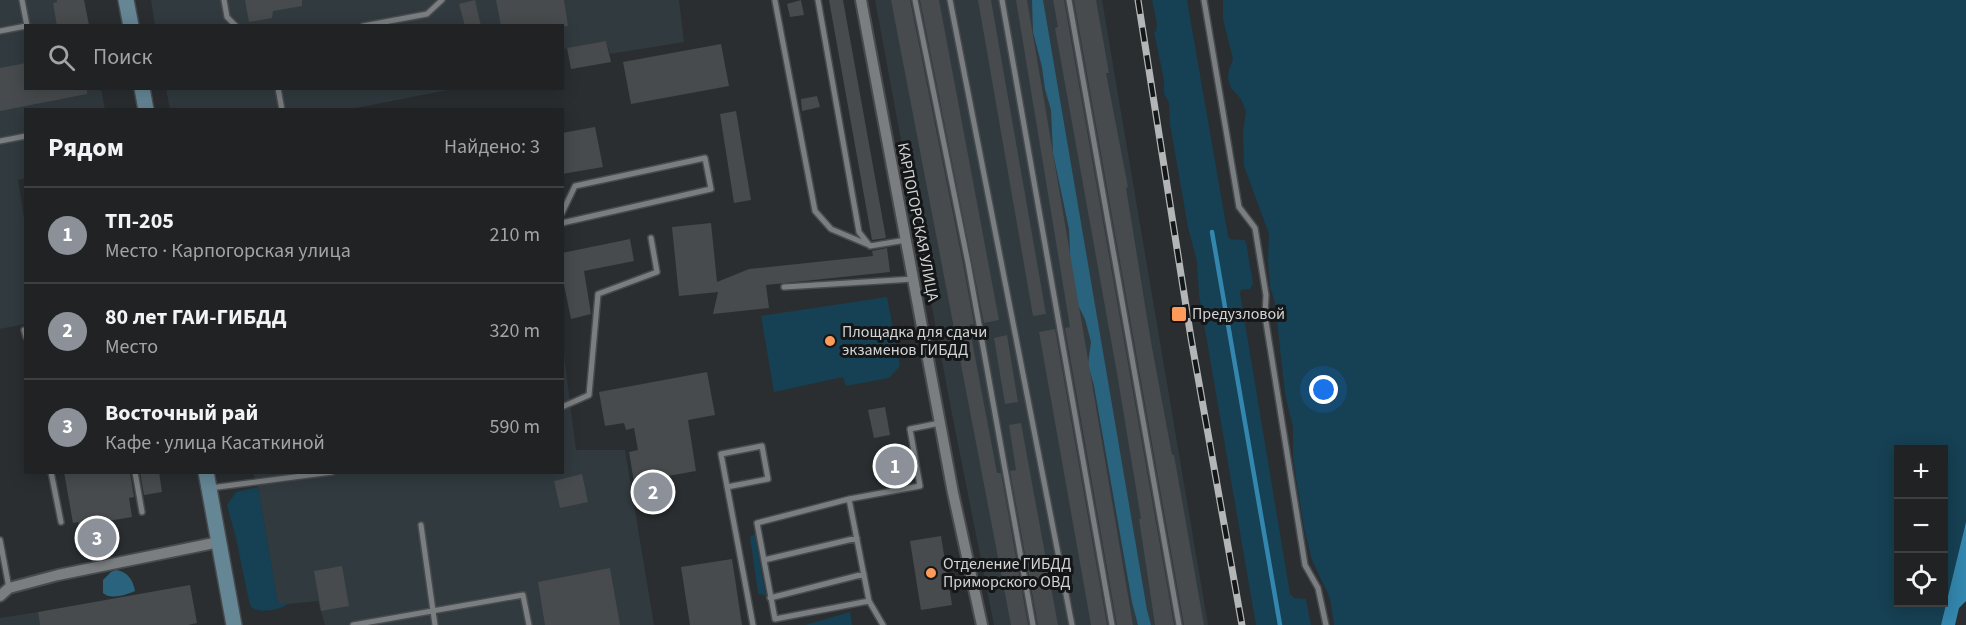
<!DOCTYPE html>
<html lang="ru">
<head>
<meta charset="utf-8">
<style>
  body { margin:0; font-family:"Source Sans 3",sans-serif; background:#282a2c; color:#f1f3f6 }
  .controls { position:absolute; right:18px; bottom:18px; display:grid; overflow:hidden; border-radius:0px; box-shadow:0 3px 15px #0003 }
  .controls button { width:54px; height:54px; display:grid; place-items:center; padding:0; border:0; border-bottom:2px solid #3d3f41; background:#202224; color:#f1f3f6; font:30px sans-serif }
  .you { position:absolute; left:1324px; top:390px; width:21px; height:21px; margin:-15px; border:4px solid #fff; border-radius:50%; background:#1a73e8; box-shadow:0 0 0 9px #1a73e833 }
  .badge { display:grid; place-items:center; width:39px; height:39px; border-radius:50%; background:#8c9099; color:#fff; font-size:20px; font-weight:700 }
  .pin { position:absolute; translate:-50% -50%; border:3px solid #fff; box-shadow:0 2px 6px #0006 }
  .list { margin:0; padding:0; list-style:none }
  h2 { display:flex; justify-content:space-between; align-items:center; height:78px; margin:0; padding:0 24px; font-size:26px }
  h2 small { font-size:20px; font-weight:400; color:#a2a4a6 }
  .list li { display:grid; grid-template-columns:39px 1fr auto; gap:18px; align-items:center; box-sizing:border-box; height:96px; padding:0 24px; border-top:2px solid #3d3f41 }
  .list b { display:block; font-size:22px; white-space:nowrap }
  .list p { margin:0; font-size:20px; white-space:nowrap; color:#a2a4a6 }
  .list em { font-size:20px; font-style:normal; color:#a2a4a6 }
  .icon { flex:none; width:33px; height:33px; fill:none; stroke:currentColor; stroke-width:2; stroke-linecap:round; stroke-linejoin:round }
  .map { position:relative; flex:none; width:1966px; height:625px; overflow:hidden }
  .search { position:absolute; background:#202224; box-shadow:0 3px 15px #0003; left:24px; top:24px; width:540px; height:66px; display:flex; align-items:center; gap:15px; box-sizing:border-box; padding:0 21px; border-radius:0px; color:#a2a4a6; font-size:22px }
  .panel { position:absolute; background:#202224; box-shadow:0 3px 15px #0003; left:24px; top:108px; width:540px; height:366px; border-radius:0px }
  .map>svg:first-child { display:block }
</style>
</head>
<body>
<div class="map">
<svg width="1966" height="625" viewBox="0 0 1966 625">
  <rect width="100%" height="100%" fill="#2a2e30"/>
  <path fill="#313a3f" d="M0,0H84L89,25L26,26V88L101,89L105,109L26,110L25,178L18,180L25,224V324L0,329Z
    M151,0H679L684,42L610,54L606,41L563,49L562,26L155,25Z
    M875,0H1102L1208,625H994L950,404Z
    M166,89H453L346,110L170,109Z
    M563,347L576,450H625L654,625H325L318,601L278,605L258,487L253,473L562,472Z
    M38,612L40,625H0V618Z"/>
  <path fill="#164053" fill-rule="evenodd" d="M1152,0H1187L1228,236L1230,239L1244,240L1246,242L1253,283L1250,289L1241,290L1240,293L1290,594L1294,598L1306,599L1311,625H1256L1199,295L1197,262L1188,227L1170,124L1169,103L1164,94V80L1154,32L1156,31L1157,24Z
    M1223,0H1966V522L1941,625H1334L1330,598L1312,560L1304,528L1293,458V427L1285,394L1275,303L1270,287L1268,259L1269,234L1244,166L1243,132L1246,112L1241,99L1231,88L1228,79L1229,69L1233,59L1223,19ZM1898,450H1944V602H1898Z
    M887,297L900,366L889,378L846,386L843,377L774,392L761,316Z
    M258,487L278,604H288C279,610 261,614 251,607L249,601L236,538L227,505L236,492Z
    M755,534L766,596L758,593L750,537Z
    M850,612L852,625H805Z"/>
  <path fill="#2a637e" d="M1032,0H1043L1147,610L1151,625H1138L1132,602L1094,386L1088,364L1091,342L1085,319L1075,299L1071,277L1069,229L1053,153L1051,110L1045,89L1042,67L1033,32Z
    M116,570C128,572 133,580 135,591C126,595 110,600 103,593V580L111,572Z"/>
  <path fill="#3386ad" d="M1966,522V601L1959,608L1955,625H1941Z"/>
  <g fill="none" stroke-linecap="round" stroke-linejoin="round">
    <path stroke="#3386ad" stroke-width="4.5" d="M1212,232L1280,625"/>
  </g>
  <path fill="#474b4d" d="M57,0H84L89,26H57L53,3L57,2Z
    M245,0H302V6L273,11L272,18L249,22Z
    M475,0L481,26H465L459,4Z
    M496,0H564L568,26H501Z
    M801,0L804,15L790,17L787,4Z
    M829,0H843L886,238L872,240Z
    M891,0H910L963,264L974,324L969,325L997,473H1001L1028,625H1011Z
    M920,0H939L999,320L984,323Z
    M978,0H991L1046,314L1033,316Z
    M1016,0H1027L1133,625H1117L1065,328L1070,327Z
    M1053,0H1064L1174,625H1155L1139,519H1141L1118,379L1055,28L1058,27Z
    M1074,0H1096L1109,73H1106L1128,187L1126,188L1151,342L1172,455H1174L1204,625H1184Z
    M606,41L611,62L571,69L567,48Z
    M721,44L729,86L631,104L623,62Z
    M26,63V88H87V94L0,111V68Z
    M817,96L820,107L802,111L801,99Z
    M736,111L751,200L734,203L720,114Z
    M595,127L603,167L562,174V133Z
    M711,223L717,282L749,269L873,256L872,251L887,248L890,272L766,285L769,308L713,314L718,292L679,296L672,227Z
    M630,239L634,261L584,271L591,314L571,319L562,275V253Z
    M1055,329L1107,625H1091L1039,332Z
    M1007,335L1018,402L1005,404L994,338Z
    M707,372L715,415L688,420L696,471L634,482L629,452L638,450L634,428L626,430L624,423L605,426L599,392Z
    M885,407L890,435L874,438L868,410Z
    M1021,423L1058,625H1038L1010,471L1016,470L1009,425Z
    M898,453L902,477L891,479L887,455Z
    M64,472H130L134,497L129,498L132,517L108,521L112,542L84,547L78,522L73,523Z
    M140,472H159L162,492L144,495Z
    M582,474L588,502L560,508L554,481Z
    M941,536L952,605L921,610L910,541Z
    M732,559L742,625H690L681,567Z
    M342,566L349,606L321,611L314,571Z
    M610,568L620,625H545L538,582Z
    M190,585L197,623L188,625H40L38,612Z"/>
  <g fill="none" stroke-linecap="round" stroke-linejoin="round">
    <g stroke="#484b4d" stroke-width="8">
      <path id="lane" d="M22,0L27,26
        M224,0L227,17L236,26
        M818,0L859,232L870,246L906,240
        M915,0L968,263L1033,625
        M950,0L1072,625
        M1002,0L1112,625
        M1069,0L1179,625
        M1204,0L1239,207L1255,228L1266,295L1265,316L1305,565L1318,588L1326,625
        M775,1L815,211L831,229L869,245
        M363,26L427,14L442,0
        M0,31L26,26
        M278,88L282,110
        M0,141L26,136
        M562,213L575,186L705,158L711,189L562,223
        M784,287L913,279
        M26,330H24L26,337
        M562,407L589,395L598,294L657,272L651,238
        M51,472L61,522
        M135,472L142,512
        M727,487L768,479L762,446L721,454L753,625
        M210,488L332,472
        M849,499L869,601L883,625
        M421,525L435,625
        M0,540L9,588
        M764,560L857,538
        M770,598L864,574
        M869,601L775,619L757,523L849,499L920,486L910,429L940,423
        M353,625L523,595L529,625"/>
    </g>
    <g stroke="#484b4d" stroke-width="14">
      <path id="street" d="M861,0L953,493L982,625
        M0,596L9,588L58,575L219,542"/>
    </g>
    <g stroke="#484b4d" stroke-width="18">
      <path id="secondary" d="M126,0L131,26
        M142,88L146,110
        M206,472L234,625"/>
    </g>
    <use href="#lane" stroke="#7a7e81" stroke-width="5"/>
    <use href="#street" stroke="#7a7e81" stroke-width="10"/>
    <use href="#secondary" stroke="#658695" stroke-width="15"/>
    <g stroke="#b3b5b6" stroke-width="7">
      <path id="rail" d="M1138,0L1191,338L1242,625"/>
    </g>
    <use href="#rail" stroke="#141617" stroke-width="4.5" stroke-dasharray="14" stroke-linecap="butt"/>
  </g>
  <g fill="#ff9b5a" stroke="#141617" stroke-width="2">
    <rect x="1171" y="306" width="16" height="16" rx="3"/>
    <circle cx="830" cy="341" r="6"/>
    <circle cx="931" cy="573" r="6"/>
  </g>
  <g text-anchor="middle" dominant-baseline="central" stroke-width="6" stroke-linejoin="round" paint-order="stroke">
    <g font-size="16" fill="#d2d4d5" stroke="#141617">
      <text transform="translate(918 222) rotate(79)">КАРПОГОРСКАЯ УЛИЦА</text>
    </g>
    <g font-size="16" fill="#d2d4d5" stroke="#141617" text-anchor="start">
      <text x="1192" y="314">Предузловой</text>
      <text x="842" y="332">Площадка для сдачи<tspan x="842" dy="18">экзаменов ГИБДД</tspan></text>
      <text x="943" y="564">Отделение ГИБДД<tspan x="943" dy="18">Приморского ОВД</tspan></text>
    </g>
  </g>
</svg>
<div class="controls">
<button>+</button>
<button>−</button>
<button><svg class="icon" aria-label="locate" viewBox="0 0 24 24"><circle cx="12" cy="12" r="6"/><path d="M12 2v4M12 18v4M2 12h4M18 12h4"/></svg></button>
</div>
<div class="you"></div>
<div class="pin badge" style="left:895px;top:466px">1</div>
<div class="pin badge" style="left:653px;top:492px">2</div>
<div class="pin badge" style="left:97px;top:538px">3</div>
<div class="search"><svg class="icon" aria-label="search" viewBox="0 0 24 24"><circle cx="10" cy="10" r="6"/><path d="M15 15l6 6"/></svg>Поиск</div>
<section class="panel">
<h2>Рядом<small>Найдено: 3</small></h2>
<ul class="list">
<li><span class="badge">1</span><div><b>ТП-205</b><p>Место · Карпогорская улица</p></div><em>210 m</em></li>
<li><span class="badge">2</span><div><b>80 лет ГАИ-ГИБДД</b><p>Место</p></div><em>320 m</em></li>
<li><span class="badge">3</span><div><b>Восточный рай</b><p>Кафе · улица Касаткиной</p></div><em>590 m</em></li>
</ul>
</section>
</div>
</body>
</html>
